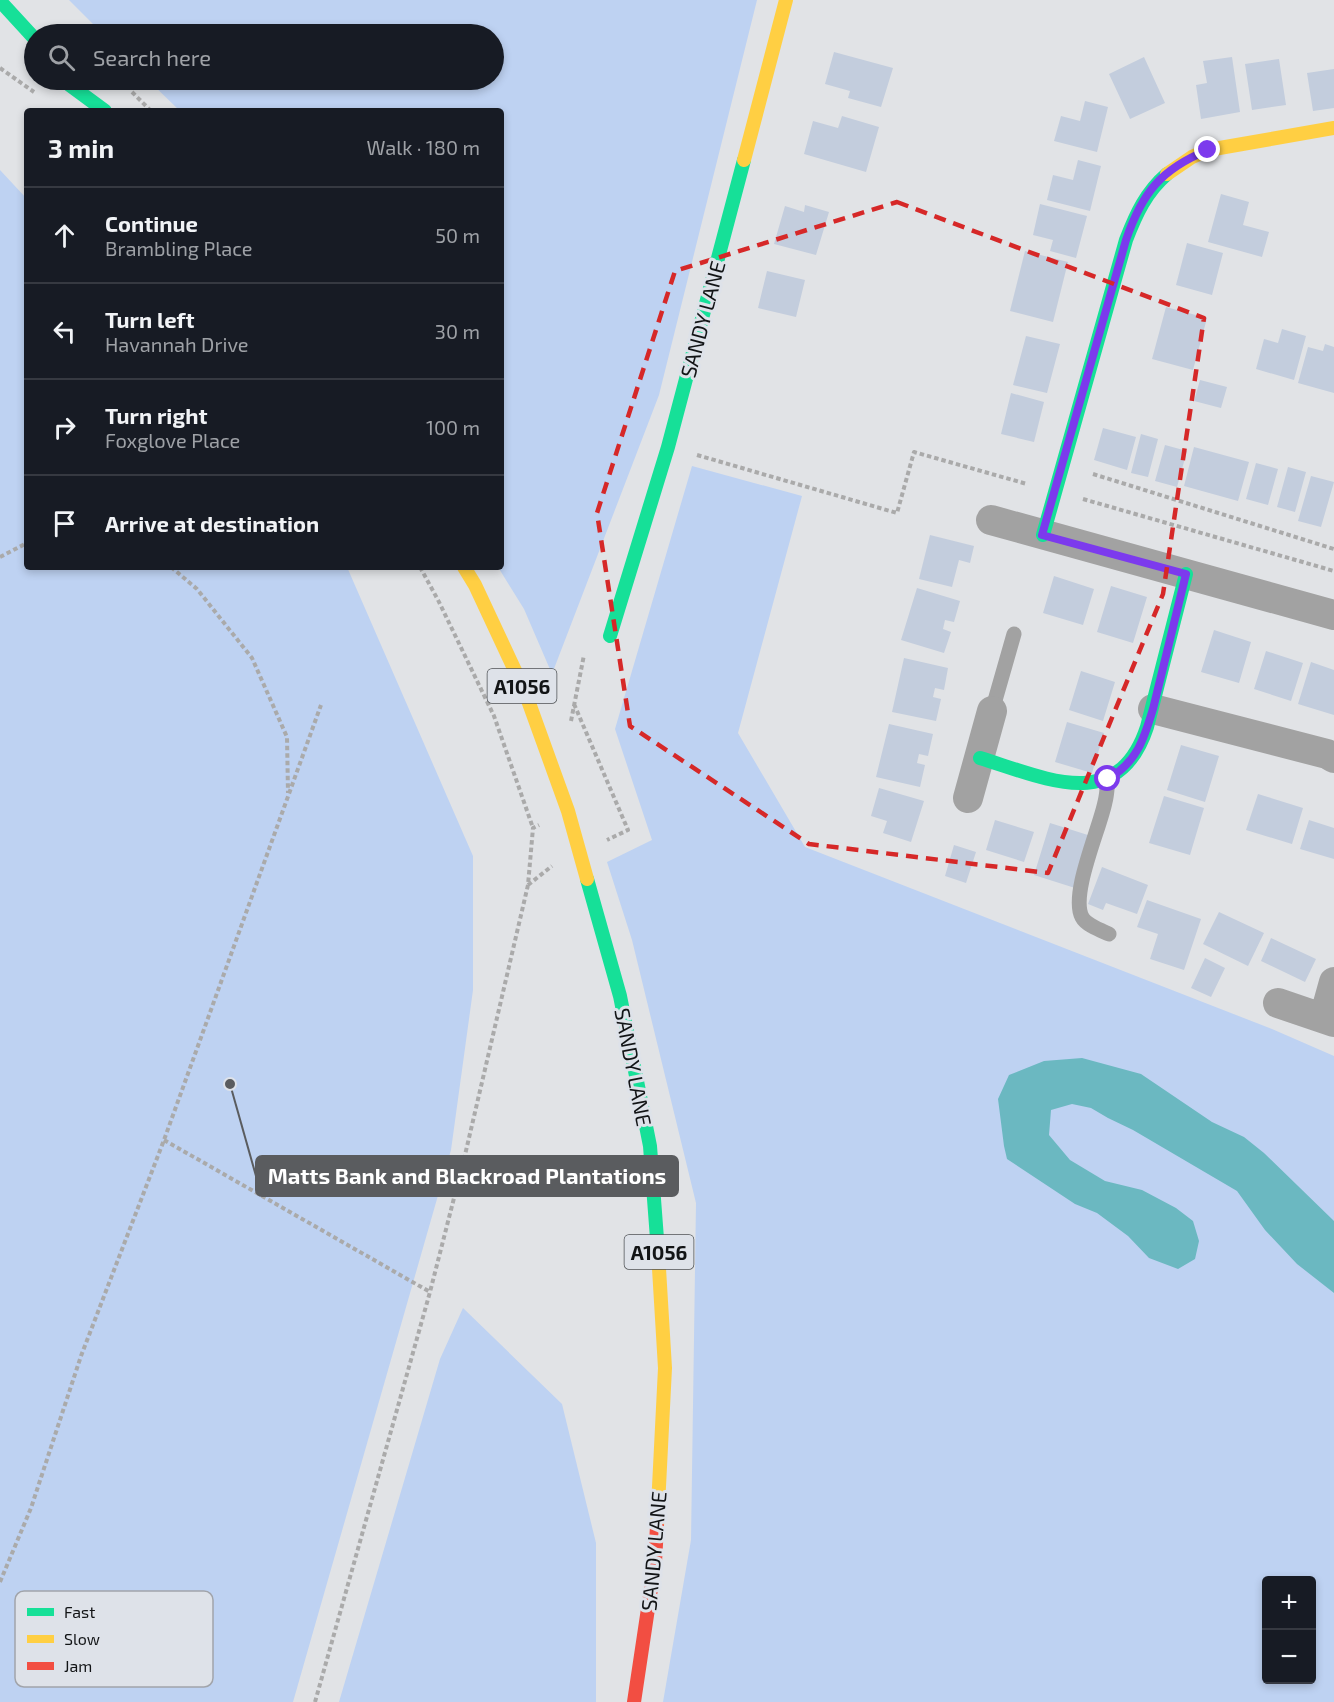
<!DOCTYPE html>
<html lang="en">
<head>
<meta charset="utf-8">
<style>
  body { margin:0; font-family:"Exo 2",sans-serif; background:#20242c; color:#f1f3f6 }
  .controls { position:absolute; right:18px; bottom:18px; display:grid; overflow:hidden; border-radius:6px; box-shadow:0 3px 9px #0003 }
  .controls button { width:54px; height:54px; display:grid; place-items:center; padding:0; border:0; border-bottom:2px solid #363941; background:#171b24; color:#f1f3f6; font:30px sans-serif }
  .stop { position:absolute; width:18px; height:18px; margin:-14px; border:4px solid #7c3aed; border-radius:50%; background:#fff }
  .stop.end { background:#7c3aed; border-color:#fff; box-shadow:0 2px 6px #0008 }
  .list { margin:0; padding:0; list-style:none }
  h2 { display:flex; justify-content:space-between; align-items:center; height:78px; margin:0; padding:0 24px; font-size:26px }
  h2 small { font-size:20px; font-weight:400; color:#9ea1a6 }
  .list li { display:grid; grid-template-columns:39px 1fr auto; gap:18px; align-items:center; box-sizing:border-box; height:96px; padding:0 24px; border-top:2px solid #363941 }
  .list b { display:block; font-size:22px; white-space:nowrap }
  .list p { margin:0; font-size:20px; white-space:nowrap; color:#9ea1a6 }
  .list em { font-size:20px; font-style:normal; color:#9ea1a6 }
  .icon { flex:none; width:33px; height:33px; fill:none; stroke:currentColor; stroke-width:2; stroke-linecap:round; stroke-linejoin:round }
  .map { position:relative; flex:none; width:1334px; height:1702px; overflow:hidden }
  .search { position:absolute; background:#171b24; box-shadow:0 3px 9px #0003; left:24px; top:24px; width:480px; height:66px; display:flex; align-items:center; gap:15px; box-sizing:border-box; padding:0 21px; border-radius:33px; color:#9ea1a6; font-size:22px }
  .panel { position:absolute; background:#171b24; box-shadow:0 3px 9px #0003; left:24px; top:108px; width:480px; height:462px; border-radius:6px }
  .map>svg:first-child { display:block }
</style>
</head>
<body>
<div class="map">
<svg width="1334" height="1702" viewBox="0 0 1334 1702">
  <rect width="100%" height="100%" fill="#e1e3e6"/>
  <path fill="#bed2f2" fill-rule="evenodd" d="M69,0H757L659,395L552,674L524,609L498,567H501V111H180L148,80H494V34H103Z
    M0,170L27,199V567H347L473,856V990L451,1150L293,1702H0Z
    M692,466L802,496L738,733L805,847L1272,1029L1334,1056V1702H663L691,1540L696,1203L632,940L607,862L652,840L615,729ZM1266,1580H1312V1680H1266Z
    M463,1308L562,1404L596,1543V1702H339L440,1359Z"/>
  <path fill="#6bb8c1" d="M1082,1058L1141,1074L1212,1122L1244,1137L1264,1153L1334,1221V1293L1297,1264L1265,1230L1237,1191L1133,1130L1108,1118L1091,1108L1072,1104L1051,1110L1049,1135L1070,1160L1105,1181L1142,1190L1176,1208L1193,1221L1199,1241L1195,1259L1178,1269L1149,1258L1128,1236L1097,1213L1075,1204L1007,1159L1004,1146L998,1099L1009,1075L1044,1061Z"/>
  <path fill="#c3cddd" d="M834,52L893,68L881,107L848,98L850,91L825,84Z
    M1144,57L1165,103L1130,119L1109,74Z
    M1232,57L1240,112L1201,119L1196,85L1207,83L1203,61Z
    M1279,59L1286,105L1252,110L1245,64Z
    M1334,69V108L1313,111L1307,73Z
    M1085,101L1108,107L1097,152L1054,141L1061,116L1080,121Z
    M842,116L879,127L866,172L804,154L813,121L838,128Z
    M1078,160L1101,166L1090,211L1047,200L1053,175L1073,180Z
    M1221,194L1249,202L1243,225L1269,232L1262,257L1208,242Z
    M1040,204L1087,216L1076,258L1050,251L1053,240L1033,235Z
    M805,205L829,212L816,255L774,244L785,206L804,212Z
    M1187,243L1223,253L1212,295L1176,285Z
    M1025,251L1068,262L1053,322L1010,311Z
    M767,271L805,280L796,317L758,308Z
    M1166,307L1207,318L1193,370L1152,359Z
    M1282,329L1306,336L1294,380L1256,369L1264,339L1278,343Z
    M1026,336L1060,344L1047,393L1013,385Z
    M1325,344L1334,347V393L1298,383L1308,347L1323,351Z
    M1200,380L1227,387L1221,408L1194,401Z
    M1011,393L1044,402L1034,442L1001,434Z
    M1103,428L1136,437L1127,470L1094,460Z
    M1141,434L1158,439L1148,477L1131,473Z
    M1165,445L1187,451L1177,487L1155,481Z
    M1194,447L1249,462L1238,501L1184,486Z
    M1256,463L1278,469L1268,505L1246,499Z
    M1288,467L1306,472L1295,512L1277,507Z
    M1311,476L1334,482L1321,527L1298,521Z
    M930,535L974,546L970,563L959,560L952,587L919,579Z
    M1054,576L1094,589L1083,625L1043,613Z
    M1111,586L1147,597L1133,643L1097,632Z
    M917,588L960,601L954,622L945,620L943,629L951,632L944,653L901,640Z
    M1214,630L1251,642L1239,683L1201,672Z
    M1266,651L1303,663L1291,701L1254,689Z
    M904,658L948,668L944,690L935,688L933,697L941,699L936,721L892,712Z
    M1311,662L1334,670V715L1298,704Z
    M1081,671L1115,682L1103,721L1069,710Z
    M1067,722L1104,733L1092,773L1055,762Z
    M889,724L933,734L928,756L919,754L917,763L925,765L920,787L876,777Z
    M1181,745L1219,756L1205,802L1167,790Z
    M879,788L924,801L911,842L883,833L887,821L871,816Z
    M1258,794L1303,808L1292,844L1246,830Z
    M1164,796L1204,808L1190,855L1149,843Z
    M995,820L1034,832L1024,862L986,850Z
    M1309,820L1334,828V859L1300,849Z
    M1050,823L1091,836L1075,888L1034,875Z
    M954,845L976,852L966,883L945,876Z
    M1102,867L1148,885L1137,914L1106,903L1103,910L1088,904Z
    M1147,900L1201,919L1184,970L1150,959L1158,934L1137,927Z
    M1219,912L1264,933L1248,966L1203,944Z
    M1271,938L1316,959L1305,982L1261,961Z
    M1205,958L1225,968L1211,997L1191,988Z"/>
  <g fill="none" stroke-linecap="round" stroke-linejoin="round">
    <path stroke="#aaa" stroke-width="4" stroke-dasharray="4.5 3" stroke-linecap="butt" d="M64,27L72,34
      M0,68L34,92
      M132,92L151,111
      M697,455L897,513L914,452L1027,484
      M1093,474L1334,549
      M1083,499L1334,571
      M0,557L27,543
      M171,567L197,589L252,658L287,737L288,793
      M420,567L438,600L494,716L533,828
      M574,704L628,830L607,840
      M571,721L584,655
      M528,885L552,866
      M164,1140L430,1292
      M0,1582L31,1508L81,1356L164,1140L321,705
      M315,1702L430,1292L465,1155L528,885L533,828L539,825"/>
    <path stroke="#a2a2a2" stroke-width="15" d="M992,711L1014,634
      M1108,779C1107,787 1107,795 1105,802C1100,828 1070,894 1082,917C1086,925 1100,930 1109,934"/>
    <path stroke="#a2a2a2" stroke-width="30" d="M991,520L1334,615
      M1153,709L1327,754L1334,758
      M968,798L992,711
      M1278,1003L1334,1022
      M1324,1018L1334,982"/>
    <path stroke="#16e098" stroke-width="14" d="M0,1L34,38
      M63,80L105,111
      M1043,535L1126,240C1136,214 1146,192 1167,174
      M610,636L668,447L744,160
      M980,758C1045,778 1118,815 1147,727L1186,574
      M587,879L620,996L650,1146L658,1252"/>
    <path stroke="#ffcf43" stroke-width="14" d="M744,160L786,0
      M1167,174L1192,157L1208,150L1334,128
      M464,567L475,585L525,692L568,811L587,879
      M657,1526L665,1368L658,1252"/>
    <path stroke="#f24e42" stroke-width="14" d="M634,1702L655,1562L657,1526"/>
  </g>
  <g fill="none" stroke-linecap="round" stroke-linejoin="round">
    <path stroke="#7c3aed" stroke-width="8" d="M1108,779C1137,762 1144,739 1153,709L1186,574L1042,535L1126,240C1142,193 1161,169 1208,150"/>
  </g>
  <path fill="none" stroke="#d62828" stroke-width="4.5" stroke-dasharray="12 8" stroke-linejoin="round" d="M897,202L1204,318L1163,594L1048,873L809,844L630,726L597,513L675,271Z"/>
  <g text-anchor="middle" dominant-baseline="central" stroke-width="6" stroke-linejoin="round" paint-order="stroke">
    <g fill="#dee2e9" stroke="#4f5255" stroke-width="1.5">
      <rect x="487.5" y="669" width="69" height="34" rx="4.5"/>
      <rect x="624.5" y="1235" width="69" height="34" rx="4.5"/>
    </g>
    <g font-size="20" font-weight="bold" fill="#121416">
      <text x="522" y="686">A1056</text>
      <text x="659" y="1252">A1056</text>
    </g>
    <g font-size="21" fill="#121416" stroke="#dee2e9">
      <text transform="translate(702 319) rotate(-75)">SANDY LANE</text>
      <text transform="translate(634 1067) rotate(79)">SANDY LANE</text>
      <text transform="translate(653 1551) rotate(-85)">SANDY LANE</text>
    </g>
  </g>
  <rect x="15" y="1591" width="198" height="96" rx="9" fill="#dee2e9" stroke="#a1a4aa" stroke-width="1.5"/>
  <rect x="27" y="1608" width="27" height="8" fill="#16e098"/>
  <rect x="27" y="1635" width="27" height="8" fill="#ffcf43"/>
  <rect x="27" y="1662" width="27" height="8" fill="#f24e42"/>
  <g font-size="16" fill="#121416">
    <text x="64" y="1618">Fast</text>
    <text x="64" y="1645">Slow</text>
    <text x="64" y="1672">Jam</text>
  </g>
  <path fill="none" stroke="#5a5c5f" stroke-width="2" d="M230 1084L256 1176"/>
  <circle fill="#5a5c5f" stroke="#dee2e9" stroke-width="2" cx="230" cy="1084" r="6"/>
  <rect fill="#5a5c5f" stroke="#5a5c5f" stroke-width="2" x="256" y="1156" width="422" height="40" rx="6"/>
  <g font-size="22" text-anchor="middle" font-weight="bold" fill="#fff">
    <text x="467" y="1184">Matts Bank and Blackroad Plantations</text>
  </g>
</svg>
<div class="controls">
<button>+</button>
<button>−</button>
</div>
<div class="stop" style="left:1108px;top:779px"></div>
<div class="stop end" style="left:1208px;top:150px"></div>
<div class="search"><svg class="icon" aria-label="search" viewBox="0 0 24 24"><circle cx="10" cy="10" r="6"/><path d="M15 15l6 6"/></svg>Search here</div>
<section class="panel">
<h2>3 min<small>Walk · 180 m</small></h2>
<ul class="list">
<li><svg class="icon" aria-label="ahead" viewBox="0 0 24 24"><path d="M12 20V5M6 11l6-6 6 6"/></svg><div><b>Continue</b><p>Brambling Place</p></div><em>50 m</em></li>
<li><svg class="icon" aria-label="left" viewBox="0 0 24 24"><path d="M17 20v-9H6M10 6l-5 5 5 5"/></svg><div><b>Turn left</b><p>Havannah Drive</p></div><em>30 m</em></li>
<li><svg class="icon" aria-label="right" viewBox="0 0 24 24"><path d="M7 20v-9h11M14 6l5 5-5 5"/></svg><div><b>Turn right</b><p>Foxglove Place</p></div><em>100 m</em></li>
<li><svg class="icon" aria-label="arrive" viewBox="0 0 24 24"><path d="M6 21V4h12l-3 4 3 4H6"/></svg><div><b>Arrive at destination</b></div></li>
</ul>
</section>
</div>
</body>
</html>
